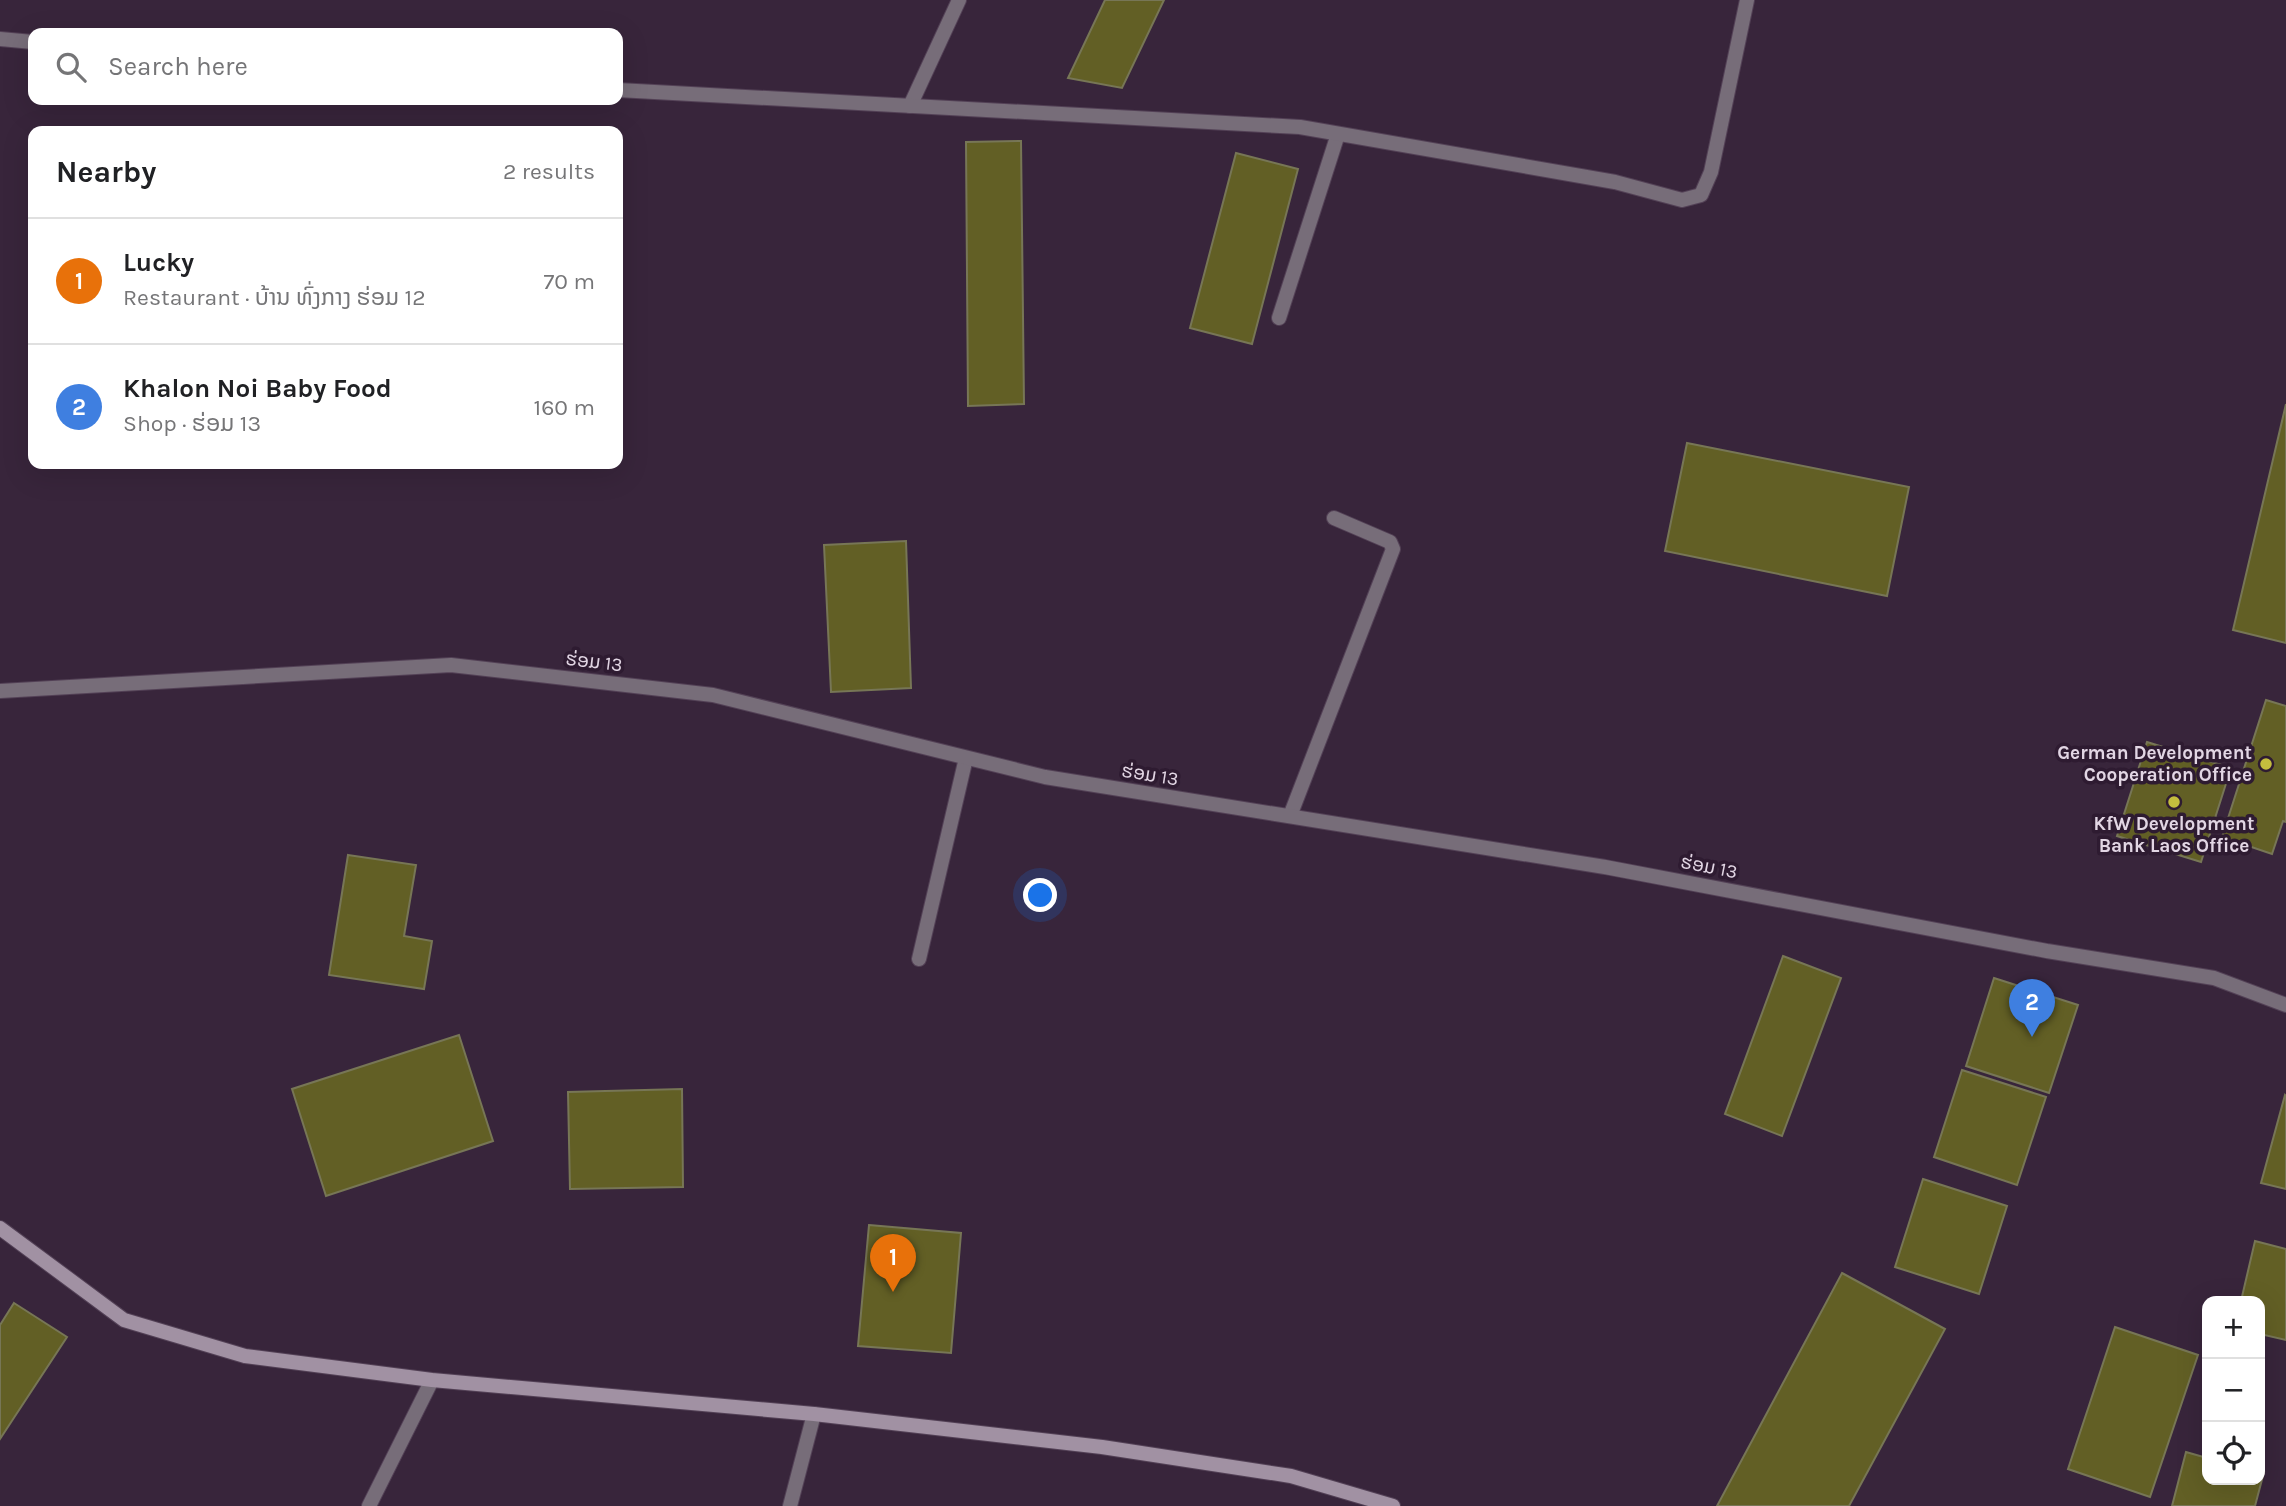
<!DOCTYPE html>
<html lang="en">
<head>
<meta charset="utf-8">
<style>
  body { margin:0; font-family:Karla,"Noto Sans Lao",sans-serif; background:#f6f6f6; color:#202124 }
  .controls { position:absolute; right:21px; bottom:21px; display:grid; overflow:hidden; border-radius:14px; box-shadow:0 7px 28px #0002 }
  .controls button { width:63px; height:63px; display:grid; place-items:center; padding:0; border:0; border-bottom:2px solid #e0e0e0; background:#fff; color:#202124; font:35px sans-serif }
  .you { position:absolute; left:1041px; top:896px; width:24px; height:24px; margin:-18px; border:5px solid #fff; border-radius:50%; background:#1a73e8; box-shadow:0 0 0 10px #1a73e833 }
  .badge { display:grid; place-items:center; width:46px; height:46px; border-radius:50%; background:#b45309; color:#fff; font-size:23px; font-weight:700 }
  .pin { position:absolute; translate:-50% -58px; filter:drop-shadow(0 2px 4px #0008) }
  .pin::after { content:''; position:absolute; top:37px; width:24px; height:21px; background:inherit; clip-path:polygon(0 0,100% 0,50% 100%) }
  .list { margin:0; padding:0; list-style:none }
  h2 { display:flex; justify-content:space-between; align-items:center; height:91px; margin:0; padding:0 28px; font-size:30px }
  h2 small { font-size:23px; font-weight:400; color:#757577 }
  .list li { display:grid; grid-template-columns:46px 1fr auto; gap:21px; align-items:center; box-sizing:border-box; height:126px; padding:0 28px; border-top:2px solid #e0e0e0 }
  .list b { display:block; font-size:26px; white-space:nowrap }
  .list p { margin:0; font-size:23px; white-space:nowrap; color:#757577 }
  .list em { font-size:23px; font-style:normal; color:#757577 }
  .icon { flex:none; width:38px; height:38px; fill:none; stroke:currentColor; stroke-width:2; stroke-linecap:round; stroke-linejoin:round }
  .map { position:relative; flex:none; width:2286px; height:1506px; overflow:hidden }
  .search { position:absolute; background:#fff; box-shadow:0 7px 28px #0002; left:28px; top:28px; width:595px; height:77px; display:flex; align-items:center; gap:18px; box-sizing:border-box; padding:0 24px; border-radius:14px; color:#757577; font-size:26px }
  .panel { position:absolute; background:#fff; box-shadow:0 7px 28px #0002; left:28px; top:126px; width:595px; height:343px; border-radius:14px }
  .map>svg:first-child { display:block }
</style>
</head>
<body>
<div class="map">
<svg width="2286" height="1506" viewBox="0 0 2286 1506">
  <rect width="100%" height="100%" fill="#38253b"/>
  <path fill="#625f25" stroke="#777656" stroke-width="2" d="M1105,0H1164L1122,88L1068,78Z
    M1021,141L1024,404L968,406L966,142Z
    M1236,153L1298,169L1252,344L1190,328Z
    M2286,404V643L2233,630Z
    M1687,443L1909,487L1887,596L1665,551Z
    M906,541L911,688L831,692L824,545Z
    M2266,700L2286,706V822L2283,821L2272,854L2222,837Z
    M2147,742L2231,768L2201,862L2117,836Z
    M348,855L416,865L404,936L432,941L424,989L329,975Z
    M1783,956L1841,978L1782,1136L1725,1114Z
    M1994,978L2078,1005L2049,1093L1966,1066Z
    M459,1035L493,1141L326,1196L292,1089Z
    M1962,1070L2046,1097L2017,1185L1934,1157Z
    M682,1089L683,1187L570,1189L568,1092Z
    M2285,1095L2286,1096V1189L2261,1183Z
    M1923,1179L2007,1206L1979,1294L1895,1267Z
    M869,1225L961,1233L951,1353L858,1346Z
    M2255,1241L2286,1249V1340L2260,1334V1301H2241Z
    M1842,1273L1945,1329L1849,1506H1717Z
    M14,1303L67,1337L0,1439V1325Z
    M2115,1327L2198,1355L2150,1497L2068,1469Z
    M2186,1452L2207,1458V1480H2260V1471L2264,1472L2255,1506H2172Z"/>
  <g fill="none" stroke-linecap="round" stroke-linejoin="round">
    <g stroke="#534156" stroke-width="16">
      <path id="lane" d="M910,106L959,0
        M1279,318L1338,134
        M1290,816L1393,549L1390,542L1334,518
        M919,959L966,758"/>
    </g>
    <g stroke="#534156" stroke-width="16">
      <path id="street" d="M0,39L33,42
        M618,90L1300,127L1615,182L1682,200L1701,195L1711,172L1747,0
        M0,691L451,665L713,695L1045,777L1605,867L2047,951L2214,978L2286,1005
        M369,1506L432,1380
        M790,1506L814,1414"/>
    </g>
    <g stroke="#534156" stroke-width="16">
      <path id="secondary" d="M0,1228L124,1320L245,1356L432,1380L814,1414L1102,1447L1291,1476L1393,1506"/>
    </g>
    <use href="#lane" stroke="#776d79" stroke-width="14"/>
    <use href="#street" stroke="#776d79" stroke-width="14"/>
    <use href="#secondary" stroke="#a191a3" stroke-width="14"/>
  </g>
  <g fill="#c4bd3e" stroke="#2e1b31" stroke-width="2.5">
    <circle cx="2266" cy="764" r="7"/>
    <circle cx="2174" cy="802" r="7"/>
  </g>
  <g text-anchor="middle" dominant-baseline="central" stroke-width="7" stroke-linejoin="round" paint-order="stroke">
    <g font-size="19" fill="#e2d6e4" stroke="#2e1b31">
      <text transform="translate(594 662) rotate(7)">ຮ່ອມ 13</text>
      <text transform="translate(1150 775) rotate(9)">ຮ່ອມ 13</text>
      <text transform="translate(1709 867) rotate(11)">ຮ່ອມ 13</text>
    </g>
    <g font-size="19" font-weight="bold" fill="#e2d6e4" stroke="#2e1b31" text-anchor="end">
      <text x="2252" y="753">German Development<tspan x="2252" dy="22">Cooperation Office</tspan></text>
      <text x="2174" y="824" text-anchor="middle">KfW Development<tspan x="2174" dy="22">Bank Laos Office</tspan></text>
    </g>
  </g>
</svg>
<div class="controls">
<button>+</button>
<button>−</button>
<button><svg class="icon" aria-label="locate" viewBox="0 0 24 24"><circle cx="12" cy="12" r="6"/><path d="M12 2v4M12 18v4M2 12h4M18 12h4"/></svg></button>
</div>
<div class="you"></div>
<div class="pin badge" style="left:893px;top:1292px;background:#e8710a">1</div>
<div class="pin badge" style="left:2032px;top:1037px;background:#3f7fe0">2</div>
<div class="search"><svg class="icon" aria-label="search" viewBox="0 0 24 24"><circle cx="10" cy="10" r="6"/><path d="M15 15l6 6"/></svg>Search here</div>
<section class="panel">
<h2>Nearby<small>2 results</small></h2>
<ul class="list">
<li><span class="badge" style="background:#e8710a">1</span><div><b>Lucky</b><p>Restaurant · ບ້ານ ທົ່ງກາງ ຮ່ອມ 12</p></div><em>70 m</em></li>
<li><span class="badge" style="background:#3f7fe0">2</span><div><b>Khalon Noi Baby Food</b><p>Shop · ຮ່ອມ 13</p></div><em>160 m</em></li>
</ul>
</section>
</div>
</body>
</html>
